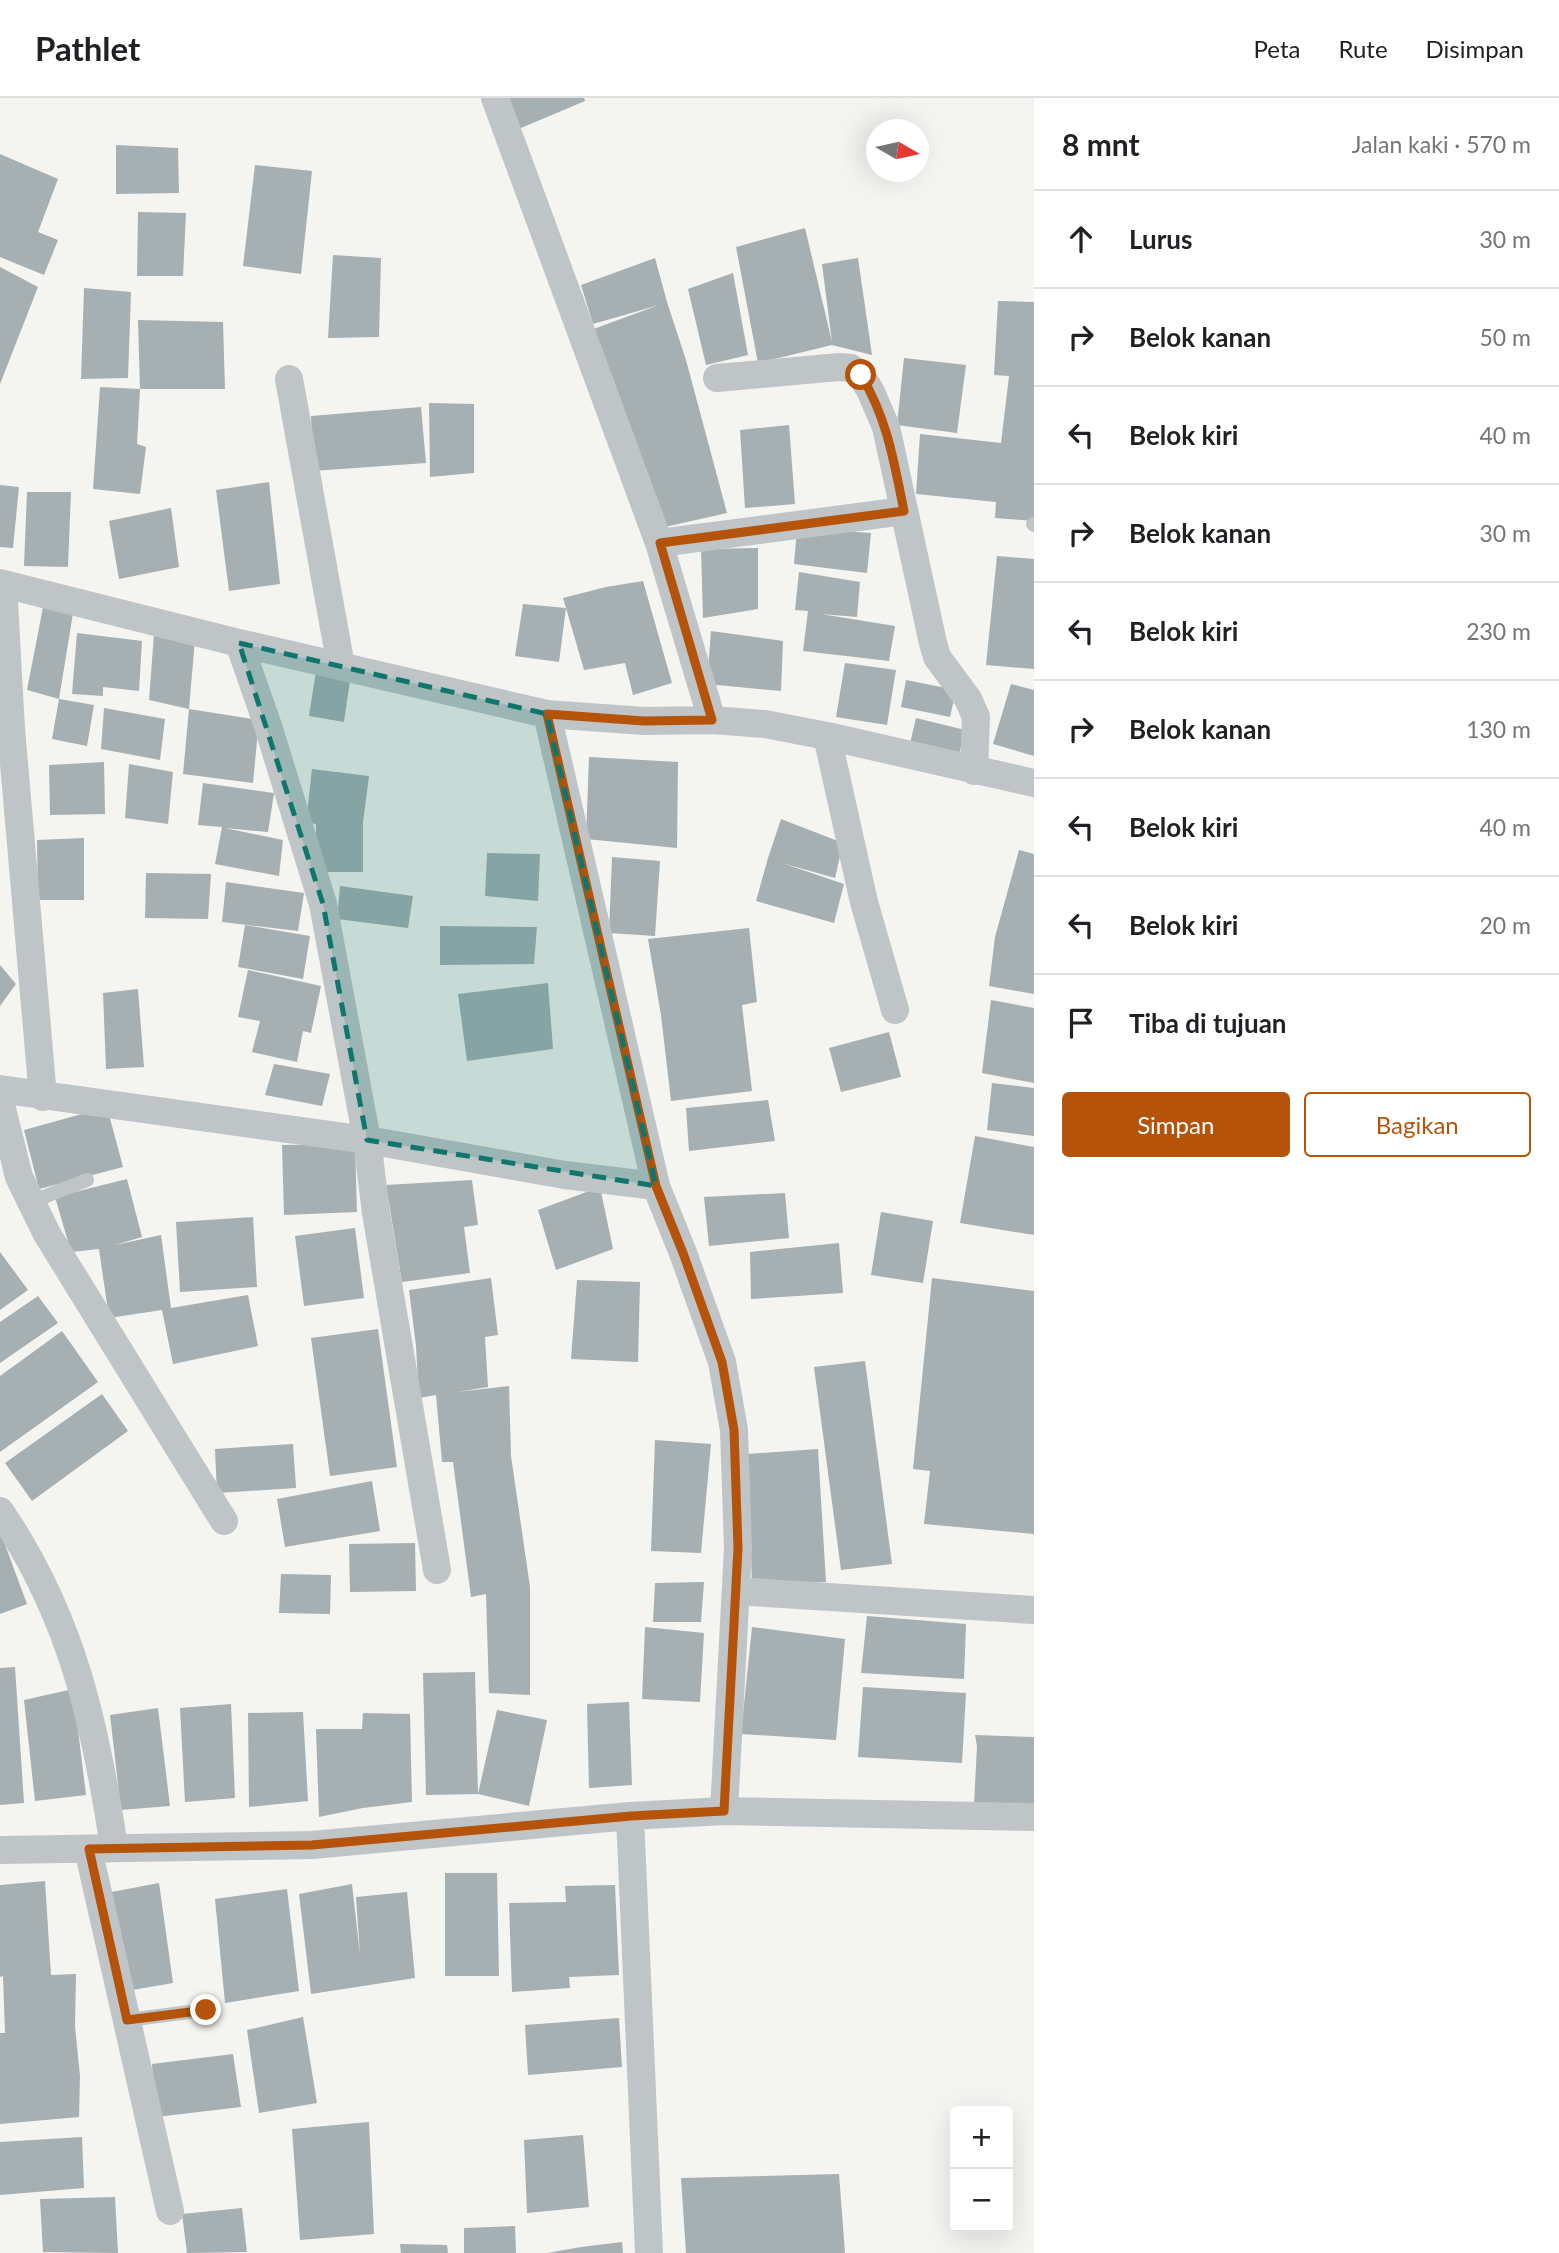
<!DOCTYPE html>
<html lang="id">
<head>
<meta charset="utf-8">
<style>
  body { margin:0; font-family:Lato,sans-serif; background:#f2f2f2; color:#202124 }
  .controls { position:absolute; right:21px; bottom:21px; display:grid; overflow:hidden; border-radius:7px; box-shadow:0 7px 28px #0002 }
  .controls button { width:63px; height:63px; display:grid; place-items:center; padding:0; border:0; border-bottom:2px solid #e0e0e0; background:#fff; color:#202124; font:35px sans-serif }
  .compass { position:absolute; left:866px; top:21px; width:63px; height:63px; border-radius:50%; background:#fff; box-shadow:0 7px 28px #0002; rotate:99deg }
  .stop { position:absolute; width:21px; height:21px; margin:-16px; border:5px solid #b45309; border-radius:50%; background:#fff }
  .stop.end { background:#b45309; border-color:#fff; box-shadow:0 2px 7px #0008 }
  .list { margin:0; padding:0; list-style:none }
  h2 { display:flex; justify-content:space-between; align-items:center; height:91px; margin:0; padding:0 28px; font-size:30px }
  h2 small { font-size:23px; font-weight:400; color:#757577 }
  .list li { display:grid; grid-template-columns:46px 1fr auto; gap:21px; align-items:center; box-sizing:border-box; height:98px; padding:0 28px; border-top:2px solid #e0e0e0 }
  .list b { display:block; font-size:26px; white-space:nowrap }
  .list em { font-size:23px; font-style:normal; color:#757577 }
  .actions { display:flex; gap:14px; padding:21px 28px }
  .actions a { flex:1; padding:16px 0; border:2px solid #b45309; border-radius:7px; text-align:center; font-size:24px; color:#b45309 }
  .actions .main { background:#b45309; color:#fff }
  .icon { flex:none; width:38px; height:38px; fill:none; stroke:currentColor; stroke-width:2; stroke-linecap:round; stroke-linejoin:round }
  .map { position:relative; flex:none; width:1034px; height:2155px; overflow:hidden }
  header { display:flex; align-items:center; gap:42px; box-sizing:border-box; height:98px; padding:0 35px; background:#fff; border-bottom:2px solid #e0e0e0 }
  header strong { font-size:33px }
  nav { display:flex; gap:38px; margin-inline-start:auto; font-size:24px }
  main { display:flex }
  aside { flex:1; background:#fff }
  .map>svg:first-child { display:block }
</style>
</head>
<body>
<header>
<strong>Pathlet</strong>
<nav><a>Peta</a><a>Rute</a><a>Disimpan</a></nav>
</header>
<main>
<div class="map">
<svg width="1034" height="2155" viewBox="0 0 1034 2155">
  <rect width="100%" height="100%" fill="#f4f4f0"/>
  <path fill="#a6afb2" d="M504,0H584L585,3L514,33Z
    M116,47L178,50L179,95L116,96Z
    M0,56L58,81L38,134L58,142L44,177L0,159Z
    M255,67L312,73L301,176L243,168Z
    M138,114L186,115L183,178H137Z
    M805,130L832,244L822,166L858,160L872,257L832,247L758,265L736,149Z
    M333,157L381,160L379,239L328,240Z
    M655,160L667,204L686,262L727,415L656,431L588,233L659,207L593,226L581,187Z
    M0,169L38,189L0,286Z
    M733,175L748,257L706,267L688,191Z
    M84,190L131,194L128,280L81,281Z
    M998,203L1034,204V423L995,420L996,404L916,396L920,336L1001,345L1009,278L994,277Z
    M138,222L223,224L225,291H140Z
    M904,260L966,267L957,335L897,327Z
    M100,289L140,291L137,346L146,349L140,396L93,391Z
    M429,305L474,306V375L430,379Z
    M421,309L426,365L313,373L311,318Z
    M789,327L795,406L745,410L740,332Z
    M269,384L280,486L229,493L216,392Z
    M0,387L19,389L13,450L0,449Z
    M27,394H71L68,469L24,468Z
    M171,410L179,469L119,481L109,423Z
    M797,430L871,435L867,475L794,466Z
    M758,450V511L703,520L701,451Z
    M997,458L1034,461V571L986,567Z
    M799,474L860,484L857,519L821,516L895,528L889,563L803,553L808,513L795,512Z
    M643,483L672,585L633,597L625,565L584,572L566,510L559,564L515,558L523,506L566,510L563,500L606,489Z
    M43,509L73,515L59,601L27,592Z
    M711,533L783,543L781,593L707,586Z
    M77,535L142,543L139,593L103,589V598L72,596Z
    M154,536L195,541L189,611L149,602Z
    M845,565L896,572L887,627L836,619Z
    M316,573L351,576L344,624L309,618Z
    M906,582L956,592L950,619L901,609Z
    M1011,586L1034,592V658L993,646Z
    M59,601L94,607L87,648L52,641Z
    M104,610L165,621L160,662L101,651Z
    M189,611L259,622L253,685L183,676Z
    M916,620L965,632L958,661L909,650Z
    M589,659L678,664L677,750L586,741Z
    M104,664L105,716L50,717L49,667Z
    M129,666L173,674L168,726L125,720Z
    M312,671L369,678L363,725V774H316V726L306,724Z
    M203,685L274,695L268,734L225,730L283,742L279,778L215,766L222,729L198,727Z
    M781,721L843,745L835,780L782,765L844,786L834,825L756,803L768,760Z
    M84,740V802H38L37,742Z
    M1019,752L1034,756V896L989,888L995,839Z
    M487,755L540,756L538,803L485,798Z
    M612,759L660,763L655,838L609,835Z
    M146,775L211,776L208,821L145,820Z
    M226,784L304,795L298,833L222,824Z
    M340,788L413,798L408,830L337,821Z
    M245,827L310,838L303,881L238,869Z
    M440,828L537,829L534,866L440,867Z
    M749,830L757,904L742,907L752,993L671,1003L661,917L648,841Z
    M0,867L16,886L0,908Z
    M248,872L321,888L311,935L303,933L297,964L252,954L260,923L238,919Z
    M548,885L553,951L467,963L458,896Z
    M138,891L144,969L106,971L103,895Z
    M991,902L1034,910V985L982,975Z
    M889,934L901,979L841,994L829,950Z
    M274,966L330,976L322,1008L265,997Z
    M992,985L1034,990V1038L987,1032Z
    M768,1002L775,1043L689,1053L686,1010Z
    M107,1009L123,1069L39,1091L24,1032Z
    M975,1038L1034,1049V1137L960,1125Z
    M355,1046L357,1114L284,1117L282,1047Z
    M127,1081L142,1139L115,1147L161,1137L171,1210L248,1197L258,1248L173,1266L162,1212L109,1220L99,1151L71,1154L55,1099Z
    M472,1082L478,1127L464,1129L470,1175L402,1184L386,1087Z
    M600,1089L613,1151L556,1172L538,1112Z
    M785,1095L789,1140L709,1148L704,1099Z
    M881,1114L933,1123L923,1185L871,1177Z
    M253,1119L257,1189L180,1194L176,1124Z
    M355,1130L364,1200L304,1208L295,1138Z
    M839,1145L843,1195L751,1201L750,1154Z
    M0,1154L28,1192L0,1212Z
    M491,1180L498,1237L485,1239L488,1289L457,1294L509,1288L511,1358L530,1489V1597L489,1595L486,1496L471,1499L453,1364H442L436,1297L419,1300L416,1248L409,1192Z
    M932,1180L1034,1193V1436L924,1426L930,1373L913,1371Z
    M577,1182L640,1184L638,1264L571,1261Z
    M38,1198L58,1225L0,1265V1224Z
    M378,1231L397,1369L330,1378L311,1240Z
    M62,1233L98,1284L0,1354V1278Z
    M865,1263L892,1466L841,1472L814,1269Z
    M102,1296L128,1333L32,1403L5,1365Z
    M655,1342L711,1346L701,1455L651,1453Z
    M293,1346L296,1390L217,1395L215,1351Z
    M818,1351L826,1484L752,1489L748,1356Z
    M372,1383L380,1433L285,1449L277,1401Z
    M0,1433L27,1506L0,1516Z
    M415,1445L416,1493L350,1494L349,1446Z
    M281,1476L331,1477L330,1516L279,1515Z
    M704,1484L701,1524H653L655,1485Z
    M867,1518L966,1526L964,1581L861,1575Z
    M645,1529L704,1535L700,1604L642,1601Z
    M752,1529L845,1541L836,1642L741,1636Z
    M15,1569L24,1705L0,1707V1570Z
    M475,1574L478,1696L497,1612L547,1622L529,1708L478,1696L426,1697L423,1575Z
    M863,1589L966,1595L962,1665L858,1659Z
    M73,1591L86,1697L35,1703L24,1602Z
    M629,1604L632,1687L589,1690L587,1606Z
    M231,1606L235,1700L185,1704L180,1610Z
    M158,1610L170,1708L121,1712L110,1617Z
    M303,1614L308,1703L249,1709L248,1615Z
    M363,1615L410,1616L412,1704L363,1710L319,1719L316,1631H362Z
    M975,1637L1034,1639V1707H974L977,1648Z
    M445,1775H497L499,1878H445Z
    M45,1783L51,1877L76,1876L75,1928L80,1978L79,2019L0,2026V1935H5L3,1878L0,1879V1787Z
    M159,1785L173,1885L121,1894L106,1795Z
    M352,1786L360,1857L356,1799L407,1794L415,1880L311,1896L299,1796Z
    M615,1787L619,1877L569,1879L570,1890L512,1894L509,1805L566,1804L565,1788Z
    M287,1791L299,1893L225,1905L215,1801Z
    M303,1919L317,2005L259,2015L247,1932Z
    M619,1920L622,1969L528,1977L525,1927Z
    M233,1956L241,2009L156,2019L152,1966Z
    M369,2024L374,2136L300,2142L292,2031Z
    M583,2037L589,2109L527,2115L524,2042Z
    M82,2039L84,2090L0,2097V2044Z
    M839,2076L845,2155H686L681,2080Z
    M115,2099L118,2155L43,2154L40,2101Z
    M242,2110L247,2154L187,2155L182,2116Z
    M515,2128L516,2155H464V2130Z
    M622,2144L623,2155H547L581,2149Z
    M400,2146L447,2147L448,2155H401Z"/>
  <g fill="none" stroke-linecap="round" stroke-linejoin="round">
    <path stroke="#bfc4c6" stroke-width="14" d="M1033,426L1034,427
      M31,1104L87,1082
      M127,1922L206,1912"/>
    <path stroke="#bfc4c6" stroke-width="28" d="M495,0L659,445L712,622
      M717,280L839,269L851,270L861,277L871,294L886,329L933,545L937,559L968,601L976,619L974,673
      M289,281L341,568
      M659,445L904,413
      M0,485L239,545L547,616L644,623L712,622L765,626L827,638L1034,685
      M3,486L11,631L43,999
      M239,545L268,628L323,806L367,1042L376,1115L437,1472
      M547,616L656,1088L683,1155L722,1264L734,1332L738,1450L724,1713
      M827,638L864,804L895,912
      M0,991L367,1042L565,1077L656,1088
      M0,1003L19,1079L47,1136L224,1423
      M0,1413C72,1519 95,1624 114,1749
      M736,1493L1034,1512
      M630,1718L649,2155
      M88,1751L170,2113
      M0,1752L312,1747L630,1718L724,1713L1034,1719"/>
  </g>
  <g fill="none" stroke-linecap="round" stroke-linejoin="round">
    <path stroke="#b45309" stroke-width="9" d="M206,1912L127,1922L89,1751L312,1747L631,1718L724,1713L738,1450L734,1332L722,1264L683,1155L656,1088L547,616L644,623L712,622L660,445L904,413C894,364 887,320 861,277"/>
  </g>
  <path fill="#0f766e" fill-opacity="0.2" stroke="#0f766e" stroke-width="5" stroke-dasharray="14 9" stroke-linejoin="round" d="M239,545L547,616L656,1088L367,1042L323,806Z"/>
</svg>
<div class="controls">
<button>+</button>
<button>−</button>
</div>
<svg class="compass" viewBox="-18 -18 36 36"><path d="M0-13l5 13h-10z" fill="#e53935"/><path d="M0 13l5-13h-10z" fill="#757577"/></svg>
<div class="stop" style="left:861px;top:277px"></div>
<div class="stop end" style="left:206px;top:1912px"></div>
</div>
<aside>
<h2>8 mnt<small>Jalan kaki · 570 m</small></h2>
<ul class="list">
<li><svg class="icon" aria-label="ahead" viewBox="0 0 24 24"><path d="M12 20V5M6 11l6-6 6 6"/></svg><div><b>Lurus</b></div><em>30 m</em></li>
<li><svg class="icon" aria-label="right" viewBox="0 0 24 24"><path d="M7 20v-9h11M14 6l5 5-5 5"/></svg><div><b>Belok kanan</b></div><em>50 m</em></li>
<li><svg class="icon" aria-label="left" viewBox="0 0 24 24"><path d="M17 20v-9H6M10 6l-5 5 5 5"/></svg><div><b>Belok kiri</b></div><em>40 m</em></li>
<li><svg class="icon" aria-label="right" viewBox="0 0 24 24"><path d="M7 20v-9h11M14 6l5 5-5 5"/></svg><div><b>Belok kanan</b></div><em>30 m</em></li>
<li><svg class="icon" aria-label="left" viewBox="0 0 24 24"><path d="M17 20v-9H6M10 6l-5 5 5 5"/></svg><div><b>Belok kiri</b></div><em>230 m</em></li>
<li><svg class="icon" aria-label="right" viewBox="0 0 24 24"><path d="M7 20v-9h11M14 6l5 5-5 5"/></svg><div><b>Belok kanan</b></div><em>130 m</em></li>
<li><svg class="icon" aria-label="left" viewBox="0 0 24 24"><path d="M17 20v-9H6M10 6l-5 5 5 5"/></svg><div><b>Belok kiri</b></div><em>40 m</em></li>
<li><svg class="icon" aria-label="left" viewBox="0 0 24 24"><path d="M17 20v-9H6M10 6l-5 5 5 5"/></svg><div><b>Belok kiri</b></div><em>20 m</em></li>
<li><svg class="icon" aria-label="arrive" viewBox="0 0 24 24"><path d="M6 21V4h12l-3 4 3 4H6"/></svg><div><b>Tiba di tujuan</b></div></li>
</ul>
<div class="actions"><a class="main">Simpan</a><a>Bagikan</a></div>
</aside>
</main>
</body>
</html>
